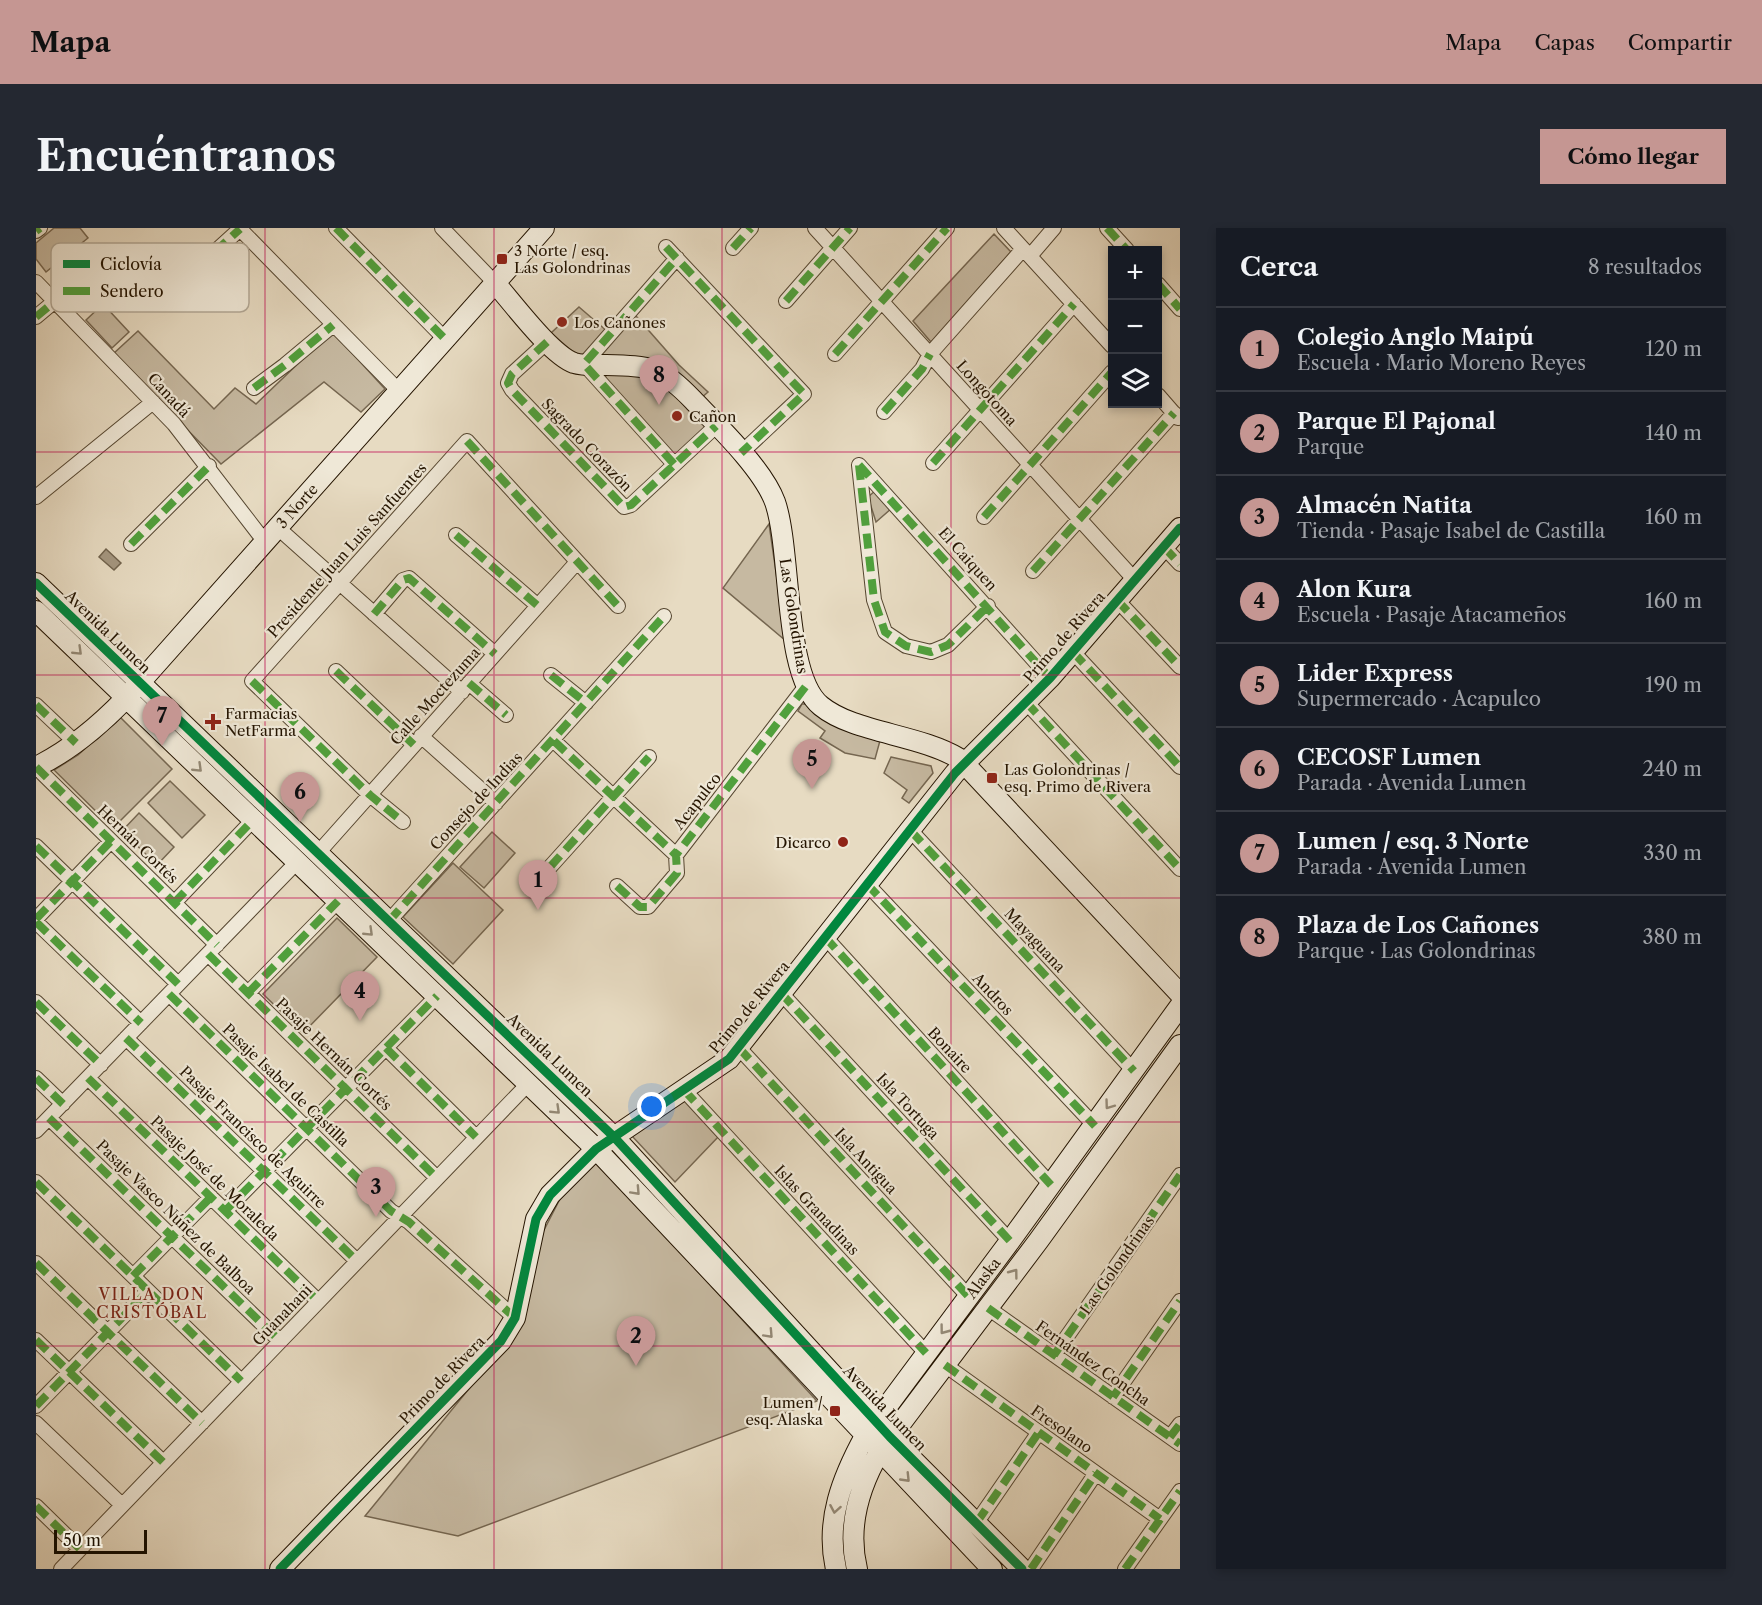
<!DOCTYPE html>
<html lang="es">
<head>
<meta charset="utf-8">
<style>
  body { margin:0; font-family:"Libre Caslon Text",serif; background:#242831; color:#f1f3f6 }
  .controls { position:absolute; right:18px; top:18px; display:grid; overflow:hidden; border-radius:0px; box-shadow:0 3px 9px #0003 }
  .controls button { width:54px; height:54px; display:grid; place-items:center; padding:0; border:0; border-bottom:2px solid #363941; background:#171b24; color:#f1f3f6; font:30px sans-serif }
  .scale { position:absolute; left:18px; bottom:15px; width:93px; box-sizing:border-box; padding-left:6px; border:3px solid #241400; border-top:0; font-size:16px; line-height:21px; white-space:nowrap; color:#241400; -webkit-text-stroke:4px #efe8d7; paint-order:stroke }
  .you { position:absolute; left:616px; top:879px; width:21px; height:21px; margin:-15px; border:4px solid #fff; border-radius:50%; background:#1a73e8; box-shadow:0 0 0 9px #1a73e833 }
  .badge { display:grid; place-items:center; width:39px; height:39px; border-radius:50%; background:#c59692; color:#111; font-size:20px; font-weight:700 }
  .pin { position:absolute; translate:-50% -50px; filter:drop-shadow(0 2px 3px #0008) }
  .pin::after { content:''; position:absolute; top:32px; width:21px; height:18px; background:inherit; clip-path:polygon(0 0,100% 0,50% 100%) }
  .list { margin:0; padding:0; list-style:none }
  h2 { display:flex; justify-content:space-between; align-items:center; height:78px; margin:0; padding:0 24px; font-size:26px }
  h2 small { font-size:20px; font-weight:400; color:#9ea1a6 }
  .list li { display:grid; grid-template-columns:39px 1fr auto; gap:18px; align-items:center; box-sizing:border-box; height:84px; padding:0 24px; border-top:2px solid #363941 }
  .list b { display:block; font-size:22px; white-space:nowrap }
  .list p { margin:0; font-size:20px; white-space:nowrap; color:#9ea1a6 }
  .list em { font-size:20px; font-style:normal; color:#9ea1a6 }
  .icon { flex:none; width:33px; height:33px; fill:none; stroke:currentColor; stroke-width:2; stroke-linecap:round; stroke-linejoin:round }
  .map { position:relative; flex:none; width:1144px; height:1341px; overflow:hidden; border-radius:0px }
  header { display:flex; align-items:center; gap:36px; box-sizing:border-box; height:84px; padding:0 30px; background:#c59692; color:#111 }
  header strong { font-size:28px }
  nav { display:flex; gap:33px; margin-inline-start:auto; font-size:21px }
  .intro { display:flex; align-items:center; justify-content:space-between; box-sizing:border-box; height:144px; padding:0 36px }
  h1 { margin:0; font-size:42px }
  .button { padding:15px 27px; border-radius:0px; background:#c59692; color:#111; font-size:21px; font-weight:700 }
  main { display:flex; gap:36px; padding:0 36px }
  aside { flex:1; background:#171b24; border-radius:0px; box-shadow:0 3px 9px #0003 }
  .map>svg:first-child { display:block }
</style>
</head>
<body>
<header>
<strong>Mapa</strong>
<nav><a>Mapa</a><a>Capas</a><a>Compartir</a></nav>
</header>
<div class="intro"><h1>Encuéntranos</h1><a class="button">Cómo llegar</a></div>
<main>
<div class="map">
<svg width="1144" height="1341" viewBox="0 0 1144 1341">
  <rect width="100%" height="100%" fill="#e7dbc2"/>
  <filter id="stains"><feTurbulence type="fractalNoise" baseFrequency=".00333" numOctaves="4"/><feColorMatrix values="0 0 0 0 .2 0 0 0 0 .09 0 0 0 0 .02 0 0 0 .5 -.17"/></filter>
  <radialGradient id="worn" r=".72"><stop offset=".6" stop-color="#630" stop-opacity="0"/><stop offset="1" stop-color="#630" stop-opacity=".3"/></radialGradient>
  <path fill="#c6b9a1" stroke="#756650" stroke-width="1.5" d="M18,0H44L52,10L10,44L0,31V15Z
    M958,6L975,24L895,114L877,93Z
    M67,76L93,104L76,120L50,92Z
    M543,79L579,110L599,87L643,137L672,164L664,171L635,142L544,130L515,105Z
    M102,103L178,181L199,160L220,176L296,103L349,161L325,184L288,154L185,236L77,126Z
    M569,142L611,145L638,159L671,196L667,206L638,232L570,151Z
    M839,263L856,280L840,294L832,269Z
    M733,296L750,413L687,360Z
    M766,476H778L845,509L839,531L809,525L784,510L789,503L762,483Z
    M84,489L136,541L77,600L18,542L42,527Z
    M855,529L895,538L897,545L873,575L866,570L871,562L848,545Z
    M134,553L169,587L146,610L112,575Z
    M103,585L138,619L121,637L86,603Z
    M456,604L479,625L448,660L424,639Z
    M417,635L467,682L417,736L367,689Z
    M301,690L341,729L267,805L227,766Z
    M649,871L683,908L639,954L595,907Z
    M561,934L781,1173L422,1308L329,1288L481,1102L506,1006L526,967Z"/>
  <path fill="#a59780" stroke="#71634d" stroke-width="1.5" d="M70,321L85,335L78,342L63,329Z"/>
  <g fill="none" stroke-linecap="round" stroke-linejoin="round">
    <g stroke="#554630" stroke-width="16">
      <path id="street" d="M203,0L363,163
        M300,0L409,111
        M406,0L459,55
        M779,0L1098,351
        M968,0L1076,118
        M1071,0L1091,22
        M0,3L4,0
        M630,19L768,166L705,225
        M697,20L715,0
        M994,28L1018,0
        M0,54L138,196L229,314
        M1122,56L1144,81
        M128,70L204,1
        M750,73L814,0
        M0,89L19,73
        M511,114L476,146L472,155L476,162L588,279L595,277L680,198
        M799,126L911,0
        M218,160L249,137L297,97
        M1122,167L1142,190
        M848,184L886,141L894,126L987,21
        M897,235L1038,76
        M638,236L548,136L641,30
        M823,237L838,372L849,404L870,418L895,424L912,417L952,378
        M823,237L1014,450
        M0,269L117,174
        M948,289L1076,144
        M242,300L426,464
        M420,307L502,378
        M95,316L173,238
        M1128,319L1144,336
        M997,343L1138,185
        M1081,372L1144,439
        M338,386L367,352L373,350L459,426
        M1037,424L1144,539
        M300,443L378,517
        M515,447L550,475
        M433,455L470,487
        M990,474L1144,641
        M0,477L40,515
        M385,508L460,575
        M518,513L640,627
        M0,539L181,717
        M367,594L334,567L216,453L431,213L582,378
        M875,603L1098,843
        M0,618L142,756
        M282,625L541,334
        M514,639L613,529
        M831,656L1059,898
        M581,658L604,679H612L641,645L640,627L770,458
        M138,675L217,592
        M0,691L75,613
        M353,693L628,388
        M0,694L105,795
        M789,709L1015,957
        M172,726L401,950
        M212,765L302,673
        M745,765L974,1013
        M133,766L355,983L373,994L479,1090
        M0,774L65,837
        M90,810L321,1033
        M350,820L440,909
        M703,820L933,1069
        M0,850L27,876
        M52,850L282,1073
        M648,862L890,1125
        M13,890L244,1113
        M0,903L261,634
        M0,954L205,1153
        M189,983L401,768
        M0,1035L166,1195
        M97,1048L175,969
        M952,1080L1144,1216
        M0,1112L127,1234
        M1018,1127L1144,947
        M909,1137L1124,1291
        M1077,1169L1144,1073
        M0,1178L112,1063
        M0,1195L86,1277
        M1134,1209L1144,1196
        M0,1278L44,1321
        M941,1294L1003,1204
        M25,1341L492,856
        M995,1341L1060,1245
        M1089,1341L1144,1263"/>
    </g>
    <g stroke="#241400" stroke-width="22">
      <path id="secondary" d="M459,55C476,74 515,127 538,135C548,138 560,137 570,137C615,138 625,139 657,172C682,198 727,241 739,274C756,323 747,448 785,478C818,505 883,506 924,531L1144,766
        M0,355L578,909L854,1209L986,1341
        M0,383L560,921L956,1341
        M0,539C35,522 63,498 90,470L508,0
        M244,1341L465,1113L479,1090L500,991L514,967L560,921L693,831L919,545L1014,450L1144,300
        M800,1341C789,1293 806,1250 829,1208L974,1013L1144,778
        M821,1341C811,1300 823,1259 844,1223L1003,1012L1144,817"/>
    </g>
    <use href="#street" stroke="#efe8d7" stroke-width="14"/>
    <use href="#secondary" stroke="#efe8d7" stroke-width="20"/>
    <path stroke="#50a03c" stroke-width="8" stroke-dasharray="15 8" stroke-linecap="butt" d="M300,0L409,111
      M1071,0L1091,22
      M0,3L4,0
      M630,19L768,166L705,225
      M697,20L715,0
      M1122,56L1144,81
      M128,70L204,1
      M750,73L814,0
      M0,89L19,73
      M511,114L476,146L472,155L476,162L588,279L595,277L680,198
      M799,126L911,0
      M218,160L249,137L297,97
      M848,184L886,141L894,126
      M431,213L582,378
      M897,235L1038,76
      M638,236L548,136L641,30
      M823,237L838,372L849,404L870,418L895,424L912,417L952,378
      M823,237L1014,450
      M948,289L1076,144
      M420,307L502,378
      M95,316L173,238
      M1128,319L1144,336
      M997,343L1138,185
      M1081,372L1144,439
      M338,386L367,352L373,350L459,426
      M1037,424L1144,539
      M300,443L378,517
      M515,447L550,475
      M216,453L334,567L367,594
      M433,455L470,487
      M990,474L1144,641
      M0,477L40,515
      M518,513L640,627
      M0,539L181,717
      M875,603L1098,843
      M0,618L142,756
      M514,639L613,529
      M831,656L1059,898
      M581,658L604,679H612L641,645L640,627L770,458
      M138,675L217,592
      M0,691L75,613
      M353,693L628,388
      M0,694L105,795
      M789,709L1015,957
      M172,726L401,950
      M212,765L302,673
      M745,765L974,1013
      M133,766L355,983L373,994L479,1090
      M0,774L65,837
      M90,810L321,1033
      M350,820L440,909
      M703,820L933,1069
      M0,850L27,876
      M52,850L282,1073
      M648,862L890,1125
      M13,890L244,1113
      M0,954L205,1153
      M189,983L401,768
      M0,1035L166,1195
      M97,1048L175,969
      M952,1080L1144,1216
      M0,1112L127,1234
      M1018,1127L1144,947
      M909,1137L1124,1291
      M1077,1169L1144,1073
      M0,1178L112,1063
      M1134,1209L1144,1196
      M0,1278L44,1321
      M941,1294L1003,1204
      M995,1341L1060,1245
      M1089,1341L1144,1263"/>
    <g stroke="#efe8d7" stroke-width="13">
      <path id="cycleway" d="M0,355L578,909L854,1209L986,1341
        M244,1341L465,1113L479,1090L500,991L514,967L560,921L693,831L919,545L1014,450L1144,300"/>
    </g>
    <use href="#cycleway" stroke="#00873e" stroke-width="9"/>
  </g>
  <defs><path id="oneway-chevron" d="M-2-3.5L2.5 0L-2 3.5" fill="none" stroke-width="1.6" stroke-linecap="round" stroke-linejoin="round" transform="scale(1.5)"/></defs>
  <g stroke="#948976">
    <use href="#oneway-chevron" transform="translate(42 423) rotate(44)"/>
    <use href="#oneway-chevron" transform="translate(162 540) rotate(44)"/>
    <use href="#oneway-chevron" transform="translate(333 704) rotate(44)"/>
    <use href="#oneway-chevron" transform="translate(1073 877) rotate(126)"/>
    <use href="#oneway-chevron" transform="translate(520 882) rotate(44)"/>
    <use href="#oneway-chevron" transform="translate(600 963) rotate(47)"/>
    <use href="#oneway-chevron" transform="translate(978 1045) rotate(-53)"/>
    <use href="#oneway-chevron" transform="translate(908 1102) rotate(127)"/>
    <use href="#oneway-chevron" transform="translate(733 1106) rotate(47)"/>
    <use href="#oneway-chevron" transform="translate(870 1250) rotate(46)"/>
    <use href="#oneway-chevron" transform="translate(799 1281) rotate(100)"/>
  </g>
  <path fill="none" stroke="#c2185b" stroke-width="1.5" stroke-opacity="0.55" d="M229,0V1341M458,0V1341M686,0V1341M915,0V1341M0,224H1144M0,447H1144M0,670H1144M0,894H1144M0,1118H1144"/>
  <g fill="#8f2418" stroke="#efe8d7" stroke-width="2">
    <rect x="460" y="25" width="12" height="12" rx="3"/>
    <circle cx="526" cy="94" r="6"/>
    <circle cx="641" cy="188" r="6"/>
    <path d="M174 485h6v6h6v6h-6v6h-6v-6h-6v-6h6z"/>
    <rect x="950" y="544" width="12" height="12" rx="3"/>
    <circle cx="807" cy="614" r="6"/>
    <rect x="793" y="1177" width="12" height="12" rx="3"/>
  </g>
  <g text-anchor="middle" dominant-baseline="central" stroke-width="4.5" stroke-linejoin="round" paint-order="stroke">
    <g font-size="15" fill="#241400" stroke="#efe8d7" text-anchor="start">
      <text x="478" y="22">3 Norte / esq.<tspan x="478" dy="17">Las Golondrinas</tspan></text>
      <text x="538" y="94">Los Cañones</text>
      <text x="653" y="188">Cañon</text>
      <text x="189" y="485">Farmacias<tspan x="189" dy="17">NetFarma</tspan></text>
      <text x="968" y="541">Las Golondrinas /<tspan x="968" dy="17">esq. Primo de Rivera</tspan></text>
      <text x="795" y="614" text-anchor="end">Dicarco</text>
      <text x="787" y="1174" text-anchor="end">Lumen /<tspan x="787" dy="17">esq. Alaska</tspan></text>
    </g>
    <g font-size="15" fill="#241400" stroke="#efe8d7">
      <text transform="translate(951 165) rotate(48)">Longotoma</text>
      <text transform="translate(133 167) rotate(47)">Canadá</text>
      <text transform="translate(551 217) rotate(46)">Sagrado Corazón</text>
      <text transform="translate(261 278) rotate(-48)">3 Norte</text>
      <text transform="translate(311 322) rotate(-48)">Presidente Juan Luis Sanfuentes</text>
      <text transform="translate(932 331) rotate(48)">El Caiquen</text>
      <text transform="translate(758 388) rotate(81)">Las Golondrinas</text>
      <text transform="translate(72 404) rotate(44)">Avenida Lumen</text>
      <text transform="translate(1028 409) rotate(-49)">Primo de Rivera</text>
      <text transform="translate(399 468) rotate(-48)">Calle Moctezuma</text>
      <text transform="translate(440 573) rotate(-47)">Consejo de Indias</text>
      <text transform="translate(661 573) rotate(-52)">Acapulco</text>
      <text transform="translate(102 616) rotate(44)">Hernán Cortés</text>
      <text transform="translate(999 712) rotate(47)">Mayaguana</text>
      <text transform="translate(957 766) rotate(47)">Andros</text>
      <text transform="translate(713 779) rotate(-50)">Primo de Rivera</text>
      <text transform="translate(914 822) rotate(47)">Bonaire</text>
      <text transform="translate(298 826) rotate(44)">Pasaje Hernán Cortés</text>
      <text transform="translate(514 827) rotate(44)">Avenida Lumen</text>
      <text transform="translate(250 857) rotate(44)">Pasaje Isabel de Castilla</text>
      <text transform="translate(872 878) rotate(47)">Isla Tortuga</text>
      <text transform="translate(217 909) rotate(44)">Pasaje Francisco de Aguirre</text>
      <text transform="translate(830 933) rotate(47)">Isla Antigua</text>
      <text transform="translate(179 950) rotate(44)">Pasaje José de Moraleda</text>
      <text transform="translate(781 982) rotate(47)">Islas Granadinas</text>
      <text transform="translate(140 989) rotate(44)">Pasaje Vasco Núñez de Balboa</text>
      <text transform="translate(1081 1037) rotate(-55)">Las Golondrinas</text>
      <text transform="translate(947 1050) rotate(-53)">Alaska</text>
      <text transform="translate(246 1087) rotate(-46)">Guanahani</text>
      <text transform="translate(1057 1135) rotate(35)">Fernández Concha</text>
      <text transform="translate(406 1152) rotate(-46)">Primo de Rivera</text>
      <text transform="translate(849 1180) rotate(46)">Avenida Lumen</text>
      <text transform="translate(1026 1201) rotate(35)">Fresolano</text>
    </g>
    <g font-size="16" letter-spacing="1.5" fill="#7a1f14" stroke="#efe8d7">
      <text x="116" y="1066">VILLA DON<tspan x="116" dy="18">CRISTÓBAL</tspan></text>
    </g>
  </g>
  <rect x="15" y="15" width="198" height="69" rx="9" fill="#efe8d7" stroke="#b2a896" stroke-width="1.5"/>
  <rect x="27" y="32" width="27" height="8" fill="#00873e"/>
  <rect x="27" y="59" width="27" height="8" fill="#50a03c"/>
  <g font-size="16" fill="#241400">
    <text x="64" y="42">Ciclovía</text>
    <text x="64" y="69">Sendero</text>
  </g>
  <rect width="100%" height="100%" filter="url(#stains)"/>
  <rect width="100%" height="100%" fill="url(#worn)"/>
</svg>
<div class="controls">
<button>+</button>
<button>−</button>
<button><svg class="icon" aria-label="layers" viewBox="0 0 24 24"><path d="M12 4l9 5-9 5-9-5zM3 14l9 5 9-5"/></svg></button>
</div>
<div class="scale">50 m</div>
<div class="you"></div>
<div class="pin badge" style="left:502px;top:682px">1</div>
<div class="pin badge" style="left:600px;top:1138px">2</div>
<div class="pin badge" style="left:340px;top:989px">3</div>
<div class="pin badge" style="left:324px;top:793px">4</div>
<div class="pin badge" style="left:776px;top:561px">5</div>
<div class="pin badge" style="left:264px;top:594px">6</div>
<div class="pin badge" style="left:126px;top:518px">7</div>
<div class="pin badge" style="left:623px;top:177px">8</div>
</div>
<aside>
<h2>Cerca<small>8 resultados</small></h2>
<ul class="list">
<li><span class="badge">1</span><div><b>Colegio Anglo Maipú</b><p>Escuela · Mario Moreno Reyes</p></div><em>120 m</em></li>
<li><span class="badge">2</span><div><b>Parque El Pajonal</b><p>Parque</p></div><em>140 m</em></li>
<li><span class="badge">3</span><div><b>Almacén Natita</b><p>Tienda · Pasaje Isabel de Castilla</p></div><em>160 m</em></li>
<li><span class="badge">4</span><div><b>Alon Kura</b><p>Escuela · Pasaje Atacameños</p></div><em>160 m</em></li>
<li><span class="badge">5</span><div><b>Lider Express</b><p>Supermercado · Acapulco</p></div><em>190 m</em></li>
<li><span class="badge">6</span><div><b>CECOSF Lumen</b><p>Parada · Avenida Lumen</p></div><em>240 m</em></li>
<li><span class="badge">7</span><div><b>Lumen / esq. 3 Norte</b><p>Parada · Avenida Lumen</p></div><em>330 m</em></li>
<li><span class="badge">8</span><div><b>Plaza de Los Cañones</b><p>Parque · Las Golondrinas</p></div><em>380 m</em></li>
</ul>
</aside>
</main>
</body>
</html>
